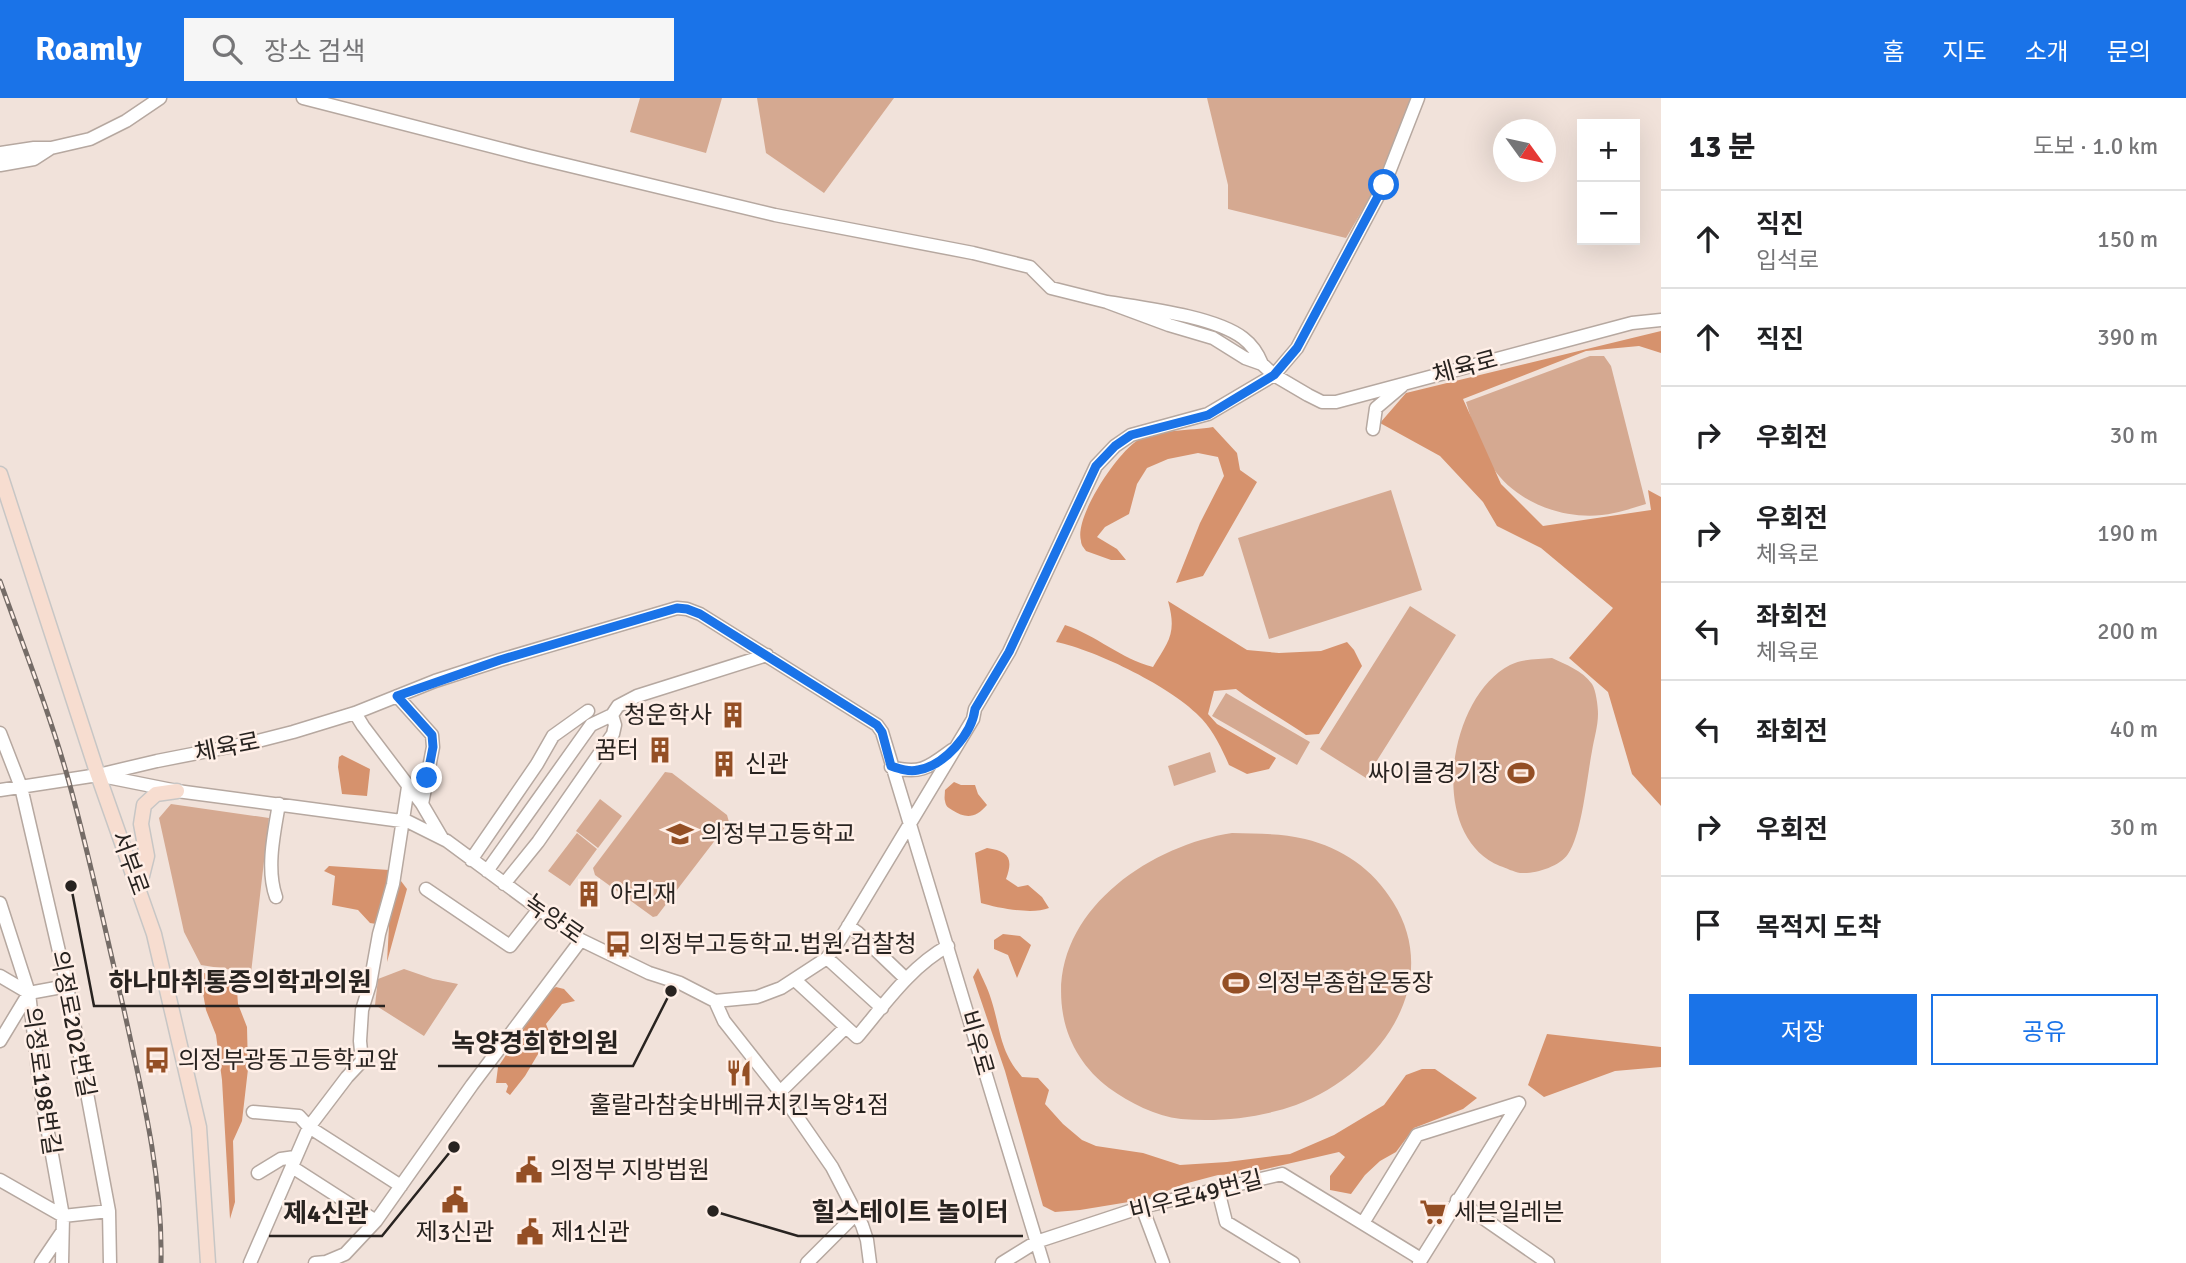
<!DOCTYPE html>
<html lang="ko">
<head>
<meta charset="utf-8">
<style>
  body { margin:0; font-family:Signika,"Noto Sans KR",sans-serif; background:#f6f6f6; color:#202124 }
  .controls { position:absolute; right:21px; top:21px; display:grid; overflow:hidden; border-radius:0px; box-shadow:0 7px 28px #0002 }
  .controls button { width:63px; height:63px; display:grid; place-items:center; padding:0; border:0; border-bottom:2px solid #e0e0e0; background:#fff; color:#202124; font:35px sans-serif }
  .compass { position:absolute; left:1493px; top:21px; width:63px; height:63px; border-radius:50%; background:#fff; box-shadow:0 7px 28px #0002; rotate:123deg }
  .stop { position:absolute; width:21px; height:21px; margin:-16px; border:5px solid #1a73e8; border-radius:50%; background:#fff }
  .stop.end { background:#1a73e8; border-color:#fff; box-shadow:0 2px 7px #0008 }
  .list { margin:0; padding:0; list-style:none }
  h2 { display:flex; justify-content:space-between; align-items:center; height:91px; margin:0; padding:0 28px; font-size:30px }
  h2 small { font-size:23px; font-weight:400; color:#757577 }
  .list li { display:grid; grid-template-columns:46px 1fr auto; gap:21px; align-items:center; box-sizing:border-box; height:98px; padding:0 28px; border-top:2px solid #e0e0e0 }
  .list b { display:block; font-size:26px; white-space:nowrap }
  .list p { margin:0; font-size:23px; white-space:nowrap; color:#757577 }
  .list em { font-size:23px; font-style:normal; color:#757577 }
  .actions { display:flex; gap:14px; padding:21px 28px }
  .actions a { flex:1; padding:16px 0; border:2px solid #1a73e8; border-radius:0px; text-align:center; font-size:24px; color:#1a73e8 }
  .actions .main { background:#1a73e8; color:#fff }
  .icon { flex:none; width:38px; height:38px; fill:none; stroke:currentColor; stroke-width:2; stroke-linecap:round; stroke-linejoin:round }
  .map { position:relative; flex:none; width:1661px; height:1165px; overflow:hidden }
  header { display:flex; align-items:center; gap:42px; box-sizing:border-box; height:98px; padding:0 35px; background:#1a73e8; color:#fff }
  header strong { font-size:33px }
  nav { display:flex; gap:38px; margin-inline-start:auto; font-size:24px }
  .search { width:490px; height:63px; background:#f6f6f6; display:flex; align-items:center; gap:18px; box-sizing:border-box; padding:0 24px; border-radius:0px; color:#757577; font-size:26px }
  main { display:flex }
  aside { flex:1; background:#fff }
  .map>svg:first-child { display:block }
</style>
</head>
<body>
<header>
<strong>Roamly</strong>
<div class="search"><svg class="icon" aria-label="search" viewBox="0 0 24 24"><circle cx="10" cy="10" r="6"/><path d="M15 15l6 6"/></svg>장소 검색</div>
<nav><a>홈</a><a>지도</a><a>소개</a><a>문의</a></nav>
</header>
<main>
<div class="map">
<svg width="1661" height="1165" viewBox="0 0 1661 1165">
  <rect width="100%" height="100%" fill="#f1e2da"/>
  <path fill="#d5a991" d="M640,0H722L706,55L630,34Z
    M757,0H894L824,95L766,55Z
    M1207,0H1411L1382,79L1346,140L1228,111V87Z
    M1590,258H1604L1611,268L1646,406C1635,409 1625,413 1614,415C1571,425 1518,407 1493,370C1480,350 1473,327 1466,304Z
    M1391,392L1422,492L1269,541L1238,440Z
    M1410,508L1456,537L1366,680L1320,651Z
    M1552,560C1566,567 1582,572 1592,586C1596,592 1598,609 1598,616C1598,628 1594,641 1592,653C1587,679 1582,736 1568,756C1559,769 1535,776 1520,775C1514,774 1506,770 1500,768C1426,737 1448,599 1510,567C1522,561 1539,561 1552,560Z
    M1226,595L1310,644L1297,667L1212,618Z
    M1210,654L1216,674L1174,688L1168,668Z
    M665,674L672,675L727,717L729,724L657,818L653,819L595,777L593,770Z
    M600,701L622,718L598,750L576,733Z
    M171,706L269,720L251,875L201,867L184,834L159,720Z
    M577,735L597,751L570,788L548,773Z
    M1232,735C1257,736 1281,735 1305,741C1342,750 1373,771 1393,804C1445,887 1377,977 1296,1007C1259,1020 1220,1024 1181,1021C1155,1018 1130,1005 1109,990C1085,972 1068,946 1063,916C1046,818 1146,748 1232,735Z
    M404,871L433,881L458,886L424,938L375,907L378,881Z"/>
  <path fill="#d6926d" d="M1661,233V255L1639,248L1586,253L1463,301L1501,386L1543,428L1651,412L1648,392L1661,399V708L1632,676L1608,594L1569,560L1613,510L1541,450L1497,428L1483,404L1440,358L1380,325L1406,295Z
    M1213,329L1237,355L1240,372L1257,384L1203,478L1176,485L1200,425L1224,378L1218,359L1198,355L1168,361L1147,370L1137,386L1129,416L1105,429L1097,439L1117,451L1126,462H1111L1086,453C1084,450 1081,447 1081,443C1074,419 1117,355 1138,342C1156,331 1191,333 1213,329Z
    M1168,503L1247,552L1279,555L1321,553L1347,544L1354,552L1362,568L1319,636L1306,637C1283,621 1258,608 1236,591L1214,593L1208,616L1217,626L1276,660L1269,671L1247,676L1229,667C1222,651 1214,634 1202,621C1174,590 1096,552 1056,544L1065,527C1096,537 1121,561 1153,569C1169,543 1177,535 1168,503Z
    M342,657L370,671L367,698L342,696L338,669L339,659Z
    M954,684L961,687H975L978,696L987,707C976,720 966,721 952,712C948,709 946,709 945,703C944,700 945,696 945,692Z
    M987,750C1008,753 1014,760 1006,781L1018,789L1028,787L1042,799L1049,810C1032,817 998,810 981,805L975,755Z
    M329,768L389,772V783H401L407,791L387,864L389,828L370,825L358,812L332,807L335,778L324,773Z
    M1003,836L1020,838L1031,847L1017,880L1008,857L994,851V842Z
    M978,870C982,880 988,890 991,901C1001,932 999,952 1022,979L1038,980L1049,992L1045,1006L1063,1026L1082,1042L1096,1048L1143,1055L1180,1067L1227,1064L1290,1056L1334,1037L1384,1007L1406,977L1422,971H1435L1477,1000L1463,1011L1414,1030L1396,1054L1380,1063L1365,1077L1351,1096L1330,1092V1078L1345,1059L1339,1054L1244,1076L1218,1077L1184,1086L1147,1101L1080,1112L1055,1114L1043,1108L1005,973L973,879Z
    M199,873L228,884L237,892L238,906L247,929L248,971L242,1023L233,1043L235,1104L230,1121L222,982L216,937L206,912Z
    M556,889L564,891L575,903L562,906L546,926L550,936L525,978L510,997L506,994L508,988L506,985H496L498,969L547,895Z
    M1547,936L1661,949V969L1615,973L1544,999L1528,987Z"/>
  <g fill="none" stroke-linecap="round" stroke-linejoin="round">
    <g stroke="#b6a8a0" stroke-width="15">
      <path id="minor" d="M303,0L529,58L775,117L973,155L1030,169L1051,190L1107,204
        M51,50L90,41L126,23L160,0
        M0,55L34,50H51L34,61L0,67
        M1262,266C1258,256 1251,246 1243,240C1214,218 1143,210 1107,204L1169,227L1213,240L1245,260L1262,266L1274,277L1308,297L1322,304H1336L1632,225L1661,222
        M1373,331L1376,310L1402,288
        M397,598L432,637L433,649L422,706
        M355,615L363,628L422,706L442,740
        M612,617L618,608L637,598L767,557
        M0,635L21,689L67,888L109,1113L110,1165
        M891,669C921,677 929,669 952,652
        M102,678L177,693L409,724L447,743L581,842L649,875L680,885L715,903L724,923L780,994L832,1069L862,1127L867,1142L870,1165
        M0,692L98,677L157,663L254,644L293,634L355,615L435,583L500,562L677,510L687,511L700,516L877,627L882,634L1043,1165
        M471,762L537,666L553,638L588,613
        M487,773L591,627L612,617L615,627L613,636L538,744L504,786
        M426,791L510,848L539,811
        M276,799C266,771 274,735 279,706
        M0,805L29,895L40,990L63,1118L62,1165
        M848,828L858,835L906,881
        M827,860L882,910
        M0,878L29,895
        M795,882L846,929
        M715,903L757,899L781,890L827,860L841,840L973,621L975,611L1009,554L1096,368L1115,348L1131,337L1208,316L1274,277L1297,250L1384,87L1418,0
        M0,943L29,895L67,888
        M780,994L846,929L857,939C884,907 911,868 948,848
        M253,1014L299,1018L309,1029L401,1088
        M292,1069L376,1123
        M258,1075L281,1061L295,1059
        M0,1082L63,1118L109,1113
        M1218,1092L1226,1124L1293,1165
        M1457,1102L1548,1165
        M1142,1109L1163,1165
        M1363,1125L1417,1037L1519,1005
        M41,1165L62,1134
        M250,1165L309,1029L347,979L362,963L360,943L362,912L370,886L379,836L393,786L408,689
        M315,1165L326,1164L345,1156L376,1123L472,987L581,842
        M807,1165L857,1115
        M1002,1165L1036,1144L1142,1109L1282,1076L1421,1161
        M1419,1165L1519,1005"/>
    </g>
    <g stroke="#c7c6c5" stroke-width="17">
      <path id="major" d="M0,376L98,677L154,836L199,1029L208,1165
        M139,790L147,758L141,726L144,707L156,696L177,693"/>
    </g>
    <use href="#minor" stroke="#fff" stroke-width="12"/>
    <use href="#major" stroke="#f7ddd0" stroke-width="14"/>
    <g stroke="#756c67" stroke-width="5">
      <path id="rail" d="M0,483C24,550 50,616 69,684C90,760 106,836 124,912C142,994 163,1080 161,1165"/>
    </g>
    <use href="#rail" stroke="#ffefe7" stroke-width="2.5" stroke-dasharray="8" stroke-linecap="butt"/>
  </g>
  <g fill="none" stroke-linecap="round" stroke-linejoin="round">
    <path stroke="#1a73e8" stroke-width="9" d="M427,680L433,649L432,637L397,598L500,562L677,510L687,511L700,516L877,627L882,634L891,668C900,671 909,674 918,672C944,668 972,636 975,611L1009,554L1096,368L1115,348L1131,337L1208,317L1274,277L1297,250L1384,87"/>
  </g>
  <defs>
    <g id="building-bare" transform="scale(2.1)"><path d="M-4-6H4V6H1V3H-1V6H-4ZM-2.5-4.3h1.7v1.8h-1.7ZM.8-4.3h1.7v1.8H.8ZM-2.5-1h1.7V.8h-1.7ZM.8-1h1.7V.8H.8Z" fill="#944f25" stroke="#ffefe7" stroke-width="2.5" paint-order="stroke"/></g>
    <g id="stadium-bare" transform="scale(2.1)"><path d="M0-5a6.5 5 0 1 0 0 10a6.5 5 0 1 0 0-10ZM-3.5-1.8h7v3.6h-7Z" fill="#944f25" stroke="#ffefe7" stroke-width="2.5" paint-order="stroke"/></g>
    <g id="school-bare" transform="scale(2.1)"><path d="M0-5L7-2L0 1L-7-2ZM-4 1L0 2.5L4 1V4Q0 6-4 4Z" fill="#944f25" stroke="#ffefe7" stroke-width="2.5" paint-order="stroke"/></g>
    <g id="bus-bare" transform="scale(2.1)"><path d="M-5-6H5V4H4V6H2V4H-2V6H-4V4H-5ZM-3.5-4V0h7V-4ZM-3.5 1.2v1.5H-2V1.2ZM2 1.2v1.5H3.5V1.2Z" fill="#944f25" stroke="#ffefe7" stroke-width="2.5" paint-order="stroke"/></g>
    <g id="restaurant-bare" transform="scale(2.1)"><path d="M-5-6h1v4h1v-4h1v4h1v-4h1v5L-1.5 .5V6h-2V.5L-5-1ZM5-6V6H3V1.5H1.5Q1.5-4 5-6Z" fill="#944f25" stroke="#ffefe7" stroke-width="2.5" paint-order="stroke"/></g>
    <g id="civic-bare" transform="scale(2.1)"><path d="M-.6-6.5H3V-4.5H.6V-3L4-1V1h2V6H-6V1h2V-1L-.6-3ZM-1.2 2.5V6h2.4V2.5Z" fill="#944f25" stroke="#ffefe7" stroke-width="2.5" paint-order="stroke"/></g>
    <g id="supermarket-bare" transform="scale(2.1)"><path d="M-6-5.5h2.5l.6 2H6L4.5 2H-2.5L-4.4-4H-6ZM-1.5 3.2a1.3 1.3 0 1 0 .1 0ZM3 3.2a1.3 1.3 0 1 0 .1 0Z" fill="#944f25" stroke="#ffefe7" stroke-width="2.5" paint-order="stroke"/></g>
  </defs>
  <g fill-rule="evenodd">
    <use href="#building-bare" x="733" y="617"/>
    <use href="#building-bare" x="660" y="652"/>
    <use href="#building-bare" x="724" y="666"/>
    <use href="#stadium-bare" x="1521" y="675"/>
    <use href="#school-bare" x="680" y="736"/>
    <use href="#building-bare" x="589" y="796"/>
    <use href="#bus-bare" x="618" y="846"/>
    <use href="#stadium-bare" x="1236" y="885"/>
    <use href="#bus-bare" x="157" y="962"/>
    <use href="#restaurant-bare" x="739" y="975"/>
    <use href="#civic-bare" x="529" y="1072"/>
    <use href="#civic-bare" x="455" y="1102"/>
    <use href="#supermarket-bare" x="1433" y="1114"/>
    <use href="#civic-bare" x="530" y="1134"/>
  </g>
  <g text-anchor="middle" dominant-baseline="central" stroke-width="5" stroke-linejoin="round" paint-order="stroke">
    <g font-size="24" fill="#282320" stroke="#ffefe7">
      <text transform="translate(1465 269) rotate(-15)">체육로</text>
      <text transform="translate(227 649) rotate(-11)">체육로</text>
      <text transform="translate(130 765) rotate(70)">서부로</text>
      <text transform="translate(554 821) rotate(35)">녹양로</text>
      <text transform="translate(73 926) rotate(79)">의정로202번길</text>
      <text transform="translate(977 945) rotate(74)">비우로</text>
      <text transform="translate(42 983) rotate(82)">의정로198번길</text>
      <text transform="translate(1196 1097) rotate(-14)">비우로49번길</text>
    </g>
    <g font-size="24" fill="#282320" stroke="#ffefe7" text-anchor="start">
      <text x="712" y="617" text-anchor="end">청운학사</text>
      <text x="639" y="652" text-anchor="end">꿈터</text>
      <text x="745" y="666">신관</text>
      <text x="1500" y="675" text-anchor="end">싸이클경기장</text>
      <text x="701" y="736">의정부고등학교</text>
      <text x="610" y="796">아리재</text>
      <text x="639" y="846">의정부고등학교.법원.검찰청</text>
      <text x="1257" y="885">의정부종합운동장</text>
      <text x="178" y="962">의정부광동고등학교앞</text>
      <text x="739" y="1007" text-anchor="middle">훌랄라참숯바베큐치킨녹양1점</text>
      <text x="550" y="1072">의정부 지방법원</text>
      <text x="1454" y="1114">세븐일레븐</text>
      <text x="455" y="1134" text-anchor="middle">제3신관</text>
      <text x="551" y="1134">제1신관</text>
    </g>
  </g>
  <path fill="none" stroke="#282320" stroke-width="2.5" d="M71 788L94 908H385M671 893L633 968H438M713 1113L798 1138H1023M454 1049L382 1138H269"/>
  <g fill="#282320" stroke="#ffefe7" stroke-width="2.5">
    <circle cx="71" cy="788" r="7"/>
    <circle cx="671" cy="893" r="7"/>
    <circle cx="713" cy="1113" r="7"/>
    <circle cx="454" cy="1049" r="7"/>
  </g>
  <g font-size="26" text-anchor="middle" font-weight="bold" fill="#282320" stroke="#ffefe7" stroke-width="5" stroke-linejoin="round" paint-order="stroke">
    <text x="240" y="893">하나마취통증의학과의원</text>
    <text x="535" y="954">녹양경희한의원</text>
    <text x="910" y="1123">힐스테이트 놀이터</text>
    <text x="326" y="1124">제4신관</text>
  </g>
</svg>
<div class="controls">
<button>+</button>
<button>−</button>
</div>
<svg class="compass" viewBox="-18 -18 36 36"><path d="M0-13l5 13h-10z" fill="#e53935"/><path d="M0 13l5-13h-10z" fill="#757577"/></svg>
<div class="stop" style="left:1384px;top:87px"></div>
<div class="stop end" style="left:427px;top:680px"></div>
</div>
<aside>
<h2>13 분<small>도보 · 1.0 km</small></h2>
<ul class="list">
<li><svg class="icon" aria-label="ahead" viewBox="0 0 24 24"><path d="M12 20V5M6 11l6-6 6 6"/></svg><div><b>직진</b><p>입석로</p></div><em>150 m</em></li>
<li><svg class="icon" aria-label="ahead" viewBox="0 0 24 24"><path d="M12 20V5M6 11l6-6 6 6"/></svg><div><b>직진</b></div><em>390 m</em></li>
<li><svg class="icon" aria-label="right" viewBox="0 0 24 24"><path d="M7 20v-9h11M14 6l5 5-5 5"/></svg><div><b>우회전</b></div><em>30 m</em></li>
<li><svg class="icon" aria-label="right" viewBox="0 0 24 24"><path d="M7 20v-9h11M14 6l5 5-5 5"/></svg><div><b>우회전</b><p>체육로</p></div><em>190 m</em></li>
<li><svg class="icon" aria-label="left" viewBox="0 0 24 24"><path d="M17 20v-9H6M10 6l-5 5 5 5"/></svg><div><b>좌회전</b><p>체육로</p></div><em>200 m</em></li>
<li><svg class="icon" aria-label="left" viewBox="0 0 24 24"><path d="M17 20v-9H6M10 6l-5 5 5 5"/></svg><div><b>좌회전</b></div><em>40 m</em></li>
<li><svg class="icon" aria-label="right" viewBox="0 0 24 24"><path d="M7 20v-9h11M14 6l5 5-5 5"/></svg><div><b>우회전</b></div><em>30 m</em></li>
<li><svg class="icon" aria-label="arrive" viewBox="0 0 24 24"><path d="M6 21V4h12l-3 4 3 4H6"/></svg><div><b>목적지 도착</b></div></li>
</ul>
<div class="actions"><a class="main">저장</a><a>공유</a></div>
</aside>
</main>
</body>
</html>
